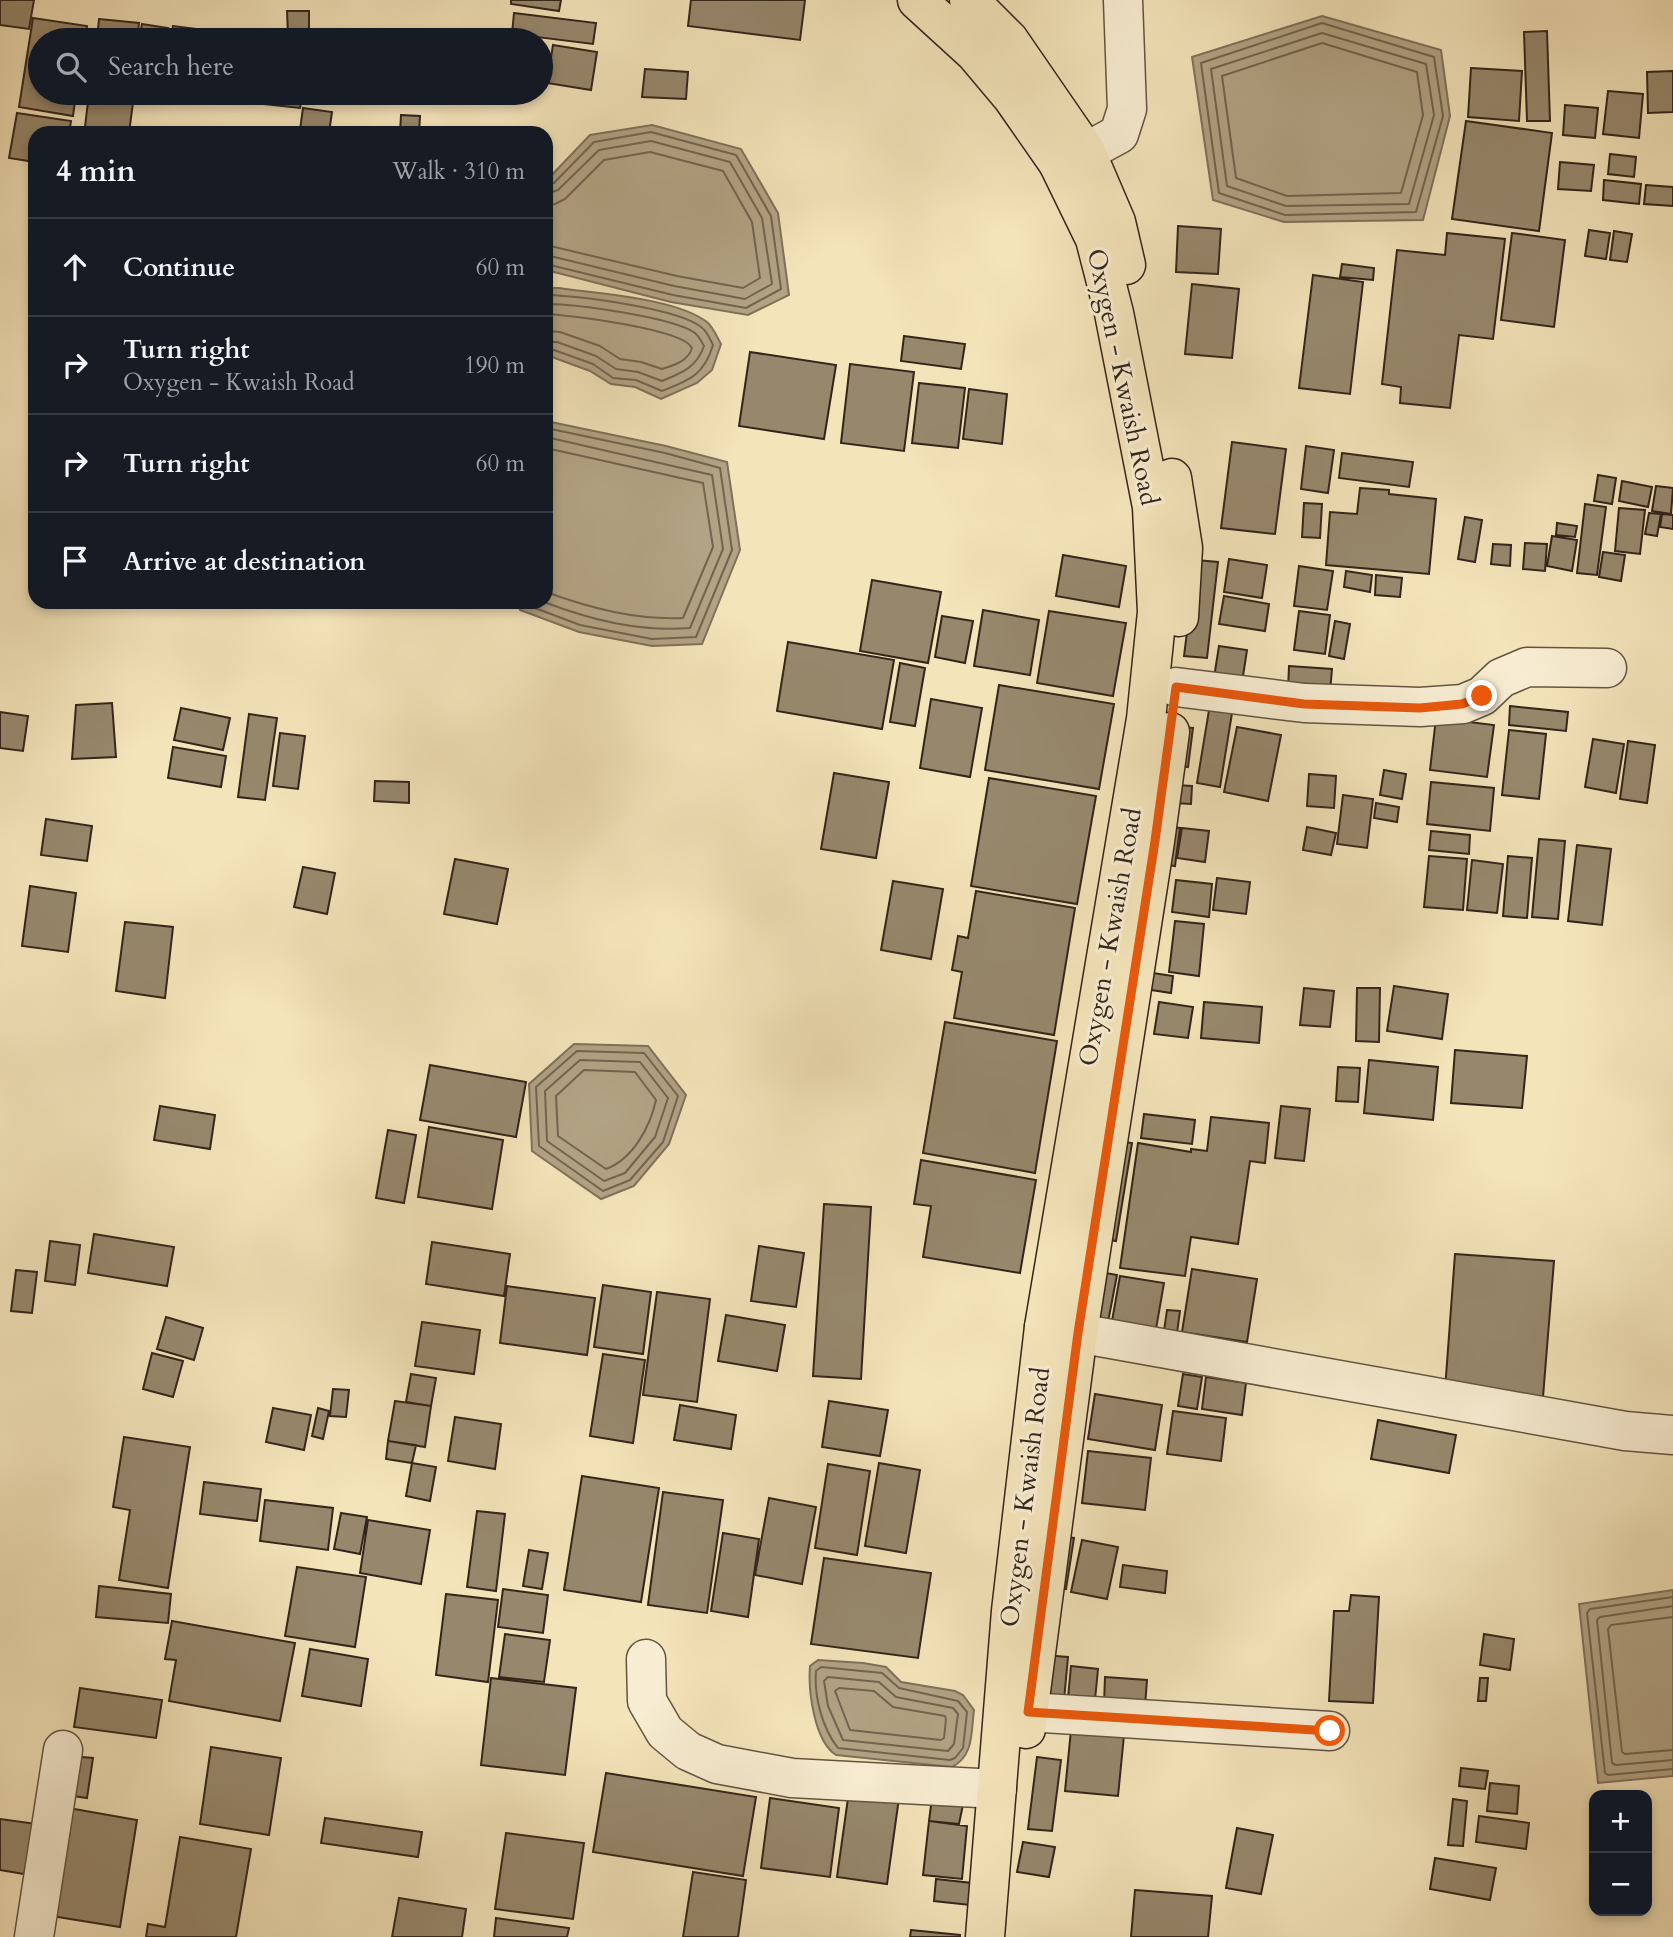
<!DOCTYPE html>
<html lang="en">
<head>
<meta charset="utf-8">
<style>
  body { margin:0; font-family:Cardo,serif; background:#20242c; color:#f1f3f6 }
  .controls { position:absolute; right:21px; bottom:21px; display:grid; overflow:hidden; border-radius:14px; box-shadow:0 4px 10px #0003 }
  .controls button { width:63px; height:63px; display:grid; place-items:center; padding:0; border:0; border-bottom:2px solid #363941; background:#171b24; color:#f1f3f6; font:35px sans-serif }
  .stop { position:absolute; width:21px; height:21px; margin:-16px; border:5px solid #ea580c; border-radius:50%; background:#fff }
  .stop.end { background:#ea580c; border-color:#fff; box-shadow:0 2px 7px #0008 }
  .list { margin:0; padding:0; list-style:none }
  h2 { display:flex; justify-content:space-between; align-items:center; height:91px; margin:0; padding:0 28px; font-size:30px }
  h2 small { font-size:23px; font-weight:400; color:#9ea1a6 }
  .list li { display:grid; grid-template-columns:46px 1fr auto; gap:21px; align-items:center; box-sizing:border-box; height:98px; padding:0 28px; border-top:2px solid #363941 }
  .list b { display:block; font-size:26px; white-space:nowrap }
  .list p { margin:0; font-size:23px; white-space:nowrap; color:#9ea1a6 }
  .list em { font-size:23px; font-style:normal; color:#9ea1a6 }
  .icon { flex:none; width:38px; height:38px; fill:none; stroke:currentColor; stroke-width:2; stroke-linecap:round; stroke-linejoin:round }
  .map { position:relative; flex:none; width:1673px; height:1937px; overflow:hidden }
  .search { position:absolute; background:#171b24; box-shadow:0 4px 10px #0003; left:28px; top:28px; width:525px; height:77px; display:flex; align-items:center; gap:18px; box-sizing:border-box; padding:0 24px; border-radius:38px; color:#9ea1a6; font-size:26px }
  .panel { position:absolute; background:#171b24; box-shadow:0 4px 10px #0003; left:28px; top:126px; width:525px; height:483px; border-radius:21px }
  .map>svg:first-child { display:block }
</style>
</head>
<body>
<div class="map">
<svg width="1673" height="1937" viewBox="0 0 1673 1937">
  <rect width="100%" height="100%" fill="#f4e4ba"/>
  <filter id="stains"><feTurbulence type="fractalNoise" baseFrequency=".00286" numOctaves="4"/><feColorMatrix values="0 0 0 0 .2 0 0 0 0 .09 0 0 0 0 .02 0 0 0 .5 -.17"/></filter>
  <radialGradient id="worn" r=".72"><stop offset=".6" stop-color="#630" stop-opacity="0"/><stop offset="1" stop-color="#630" stop-opacity=".3"/></radialGradient>
  <path fill="#b2a384" stroke="#7f715a" stroke-width="2" d="M1322,16L1441,50L1450,116L1423,220L1284,222L1213,200L1192,57Z
    M652,125L741,149L778,213L789,295L748,315L671,302L546,270L548,179L590,135Z
    M546,288H559C599,294 675,298 707,322C713,327 717,337 721,344L712,370L697,383L661,399L635,387L611,384L590,371L552,357H546Z
    M546,421L666,446L727,462L740,550L702,644L652,646L579,632L520,610L518,602H546Z
    M574,1044L648,1046L686,1095L669,1144L634,1186L601,1199L532,1151L529,1084Z
    M1673,1590V1776L1598,1783L1579,1604Z
    M818,1660L863,1663L886,1667L901,1682L955,1691L963,1695L974,1710C971,1732 974,1756 952,1767L836,1755C814,1741 808,1690 810,1666Z"/>
  <g fill="none" stroke-linecap="round" stroke-linejoin="round">
    <path stroke="#72644f" stroke-width="2" d="M1322,23L1434,57L1443,116L1416,212L1285,215L1219,193L1201,63Z
      M1322,33L1426,64L1434,115L1409,204L1286,206L1227,186L1211,69Z
      M1322,43L1417,72L1423,115L1401,193L1287,196L1236,178L1222,76Z
      M546,185L554,183L594,142L651,132L736,155L771,216L781,289L746,308L673,295L546,264
      M546,194L558,190L599,150L651,141L730,162L762,218L772,284L745,299L674,286L546,255
      M546,205L555,204L565,199L604,160L650,152L723,171L752,222L760,278L743,288L677,276L546,245
      M546,295C579,296 677,308 701,327C707,331 710,339 713,345C704,375 690,380 662,391L636,380L613,378L593,364L554,350H546
      M546,304C575,304 673,317 695,333C700,337 701,341 704,346C697,367 682,373 662,381L638,372L616,369L596,356L557,342H546
      M546,314C569,315 684,329 692,348C688,361 675,365 662,369L641,362L620,359L600,346L560,332L546,331
      M546,448L703,483L713,547L683,618C635,620 590,608 546,592
      M525,602L527,605L580,625L652,639L696,637L732,550L720,468L665,453L546,428
      M544,602C591,620 639,632 690,628L723,549L712,475L546,437
      M577,1051L644,1053L678,1096L663,1142L630,1180L603,1191L539,1146L536,1087Z
      M580,1060L640,1062L668,1098L655,1137L625,1173L604,1181L547,1141L545,1091Z
      M584,1070L635,1072L656,1100C650,1127 633,1159 606,1169L558,1136L556,1096Z
      M1673,1597L1590,1609L1587,1613L1605,1773L1608,1775L1673,1769
      M1673,1606L1600,1617L1597,1620L1612,1763L1616,1765L1673,1760
      M1673,1617L1611,1625L1608,1629L1622,1752L1625,1754L1673,1750
      M821,1667L882,1673L899,1688L958,1701L967,1712L963,1748L955,1758L950,1760L838,1748C822,1728 814,1696 816,1671Z
      M828,1677L879,1682L896,1697L953,1708L958,1714L954,1744L948,1751L843,1740L828,1706L824,1681Z
      M839,1688L874,1691L893,1707L945,1716L946,1719L944,1738L941,1740L850,1730L835,1691Z"/>
  </g>
  <path fill="#97886d" stroke="#33251a" stroke-width="2" d="M0,0H34L29,29L0,25Z
    M511,0H561L559,11L511,4Z
    M691,0H805L800,40L688,26Z
    M287,11H309V36H288Z
    M514,13L596,23L593,44L512,34Z
    M33,18L87,26L85,40H40V93H76L73,116L19,107Z
    M99,19L139,23L137,40H97Z
    M142,24L168,28L166,40H139Z
    M173,26L236,34L235,40H171Z
    M1547,31L1550,121H1527L1524,32Z
    M553,45L597,52L591,90L547,83Z
    M1471,68L1522,71L1519,121L1468,117Z
    M645,69L688,72L686,99L642,97Z
    M1673,71V112L1648,113L1647,72Z
    M1608,91L1643,94L1639,138L1603,134Z
    M89,93L134,95L129,133L85,127Z
    M236,93H302L300,108L235,101Z
    M1565,105L1598,108L1595,138L1563,135Z
    M303,108L332,112L329,133L300,130Z
    M17,113L71,121L69,133H35V162L9,158Z
    M401,115L420,116L419,133H400Z
    M1466,121L1552,133L1539,231L1452,219Z
    M1610,154L1636,157L1634,177L1608,174Z
    M1560,162L1594,165L1591,191L1558,189Z
    M1604,180L1641,184L1639,204L1603,200Z
    M1646,185L1673,187V206L1644,204Z
    M1178,226L1221,229L1218,274L1176,272Z
    M1589,230L1610,233L1606,259L1585,256Z
    M1614,231L1632,234L1627,262L1610,260Z
    M1447,233L1505,239L1493,339L1459,335L1450,408L1400,403L1401,387L1382,384L1397,250L1445,255Z
    M1512,233L1565,240L1554,327L1501,320Z
    M1342,264L1374,268L1373,280L1340,277Z
    M1313,275L1363,282L1350,394L1299,388Z
    M1192,284L1239,289L1232,358L1185,354Z
    M904,336L965,344L961,369L901,361Z
    M750,352L836,365L824,439L739,426Z
    M850,364L914,372L904,451L841,443Z
    M919,383L965,388L958,448L912,443Z
    M969,389L1007,394L1002,444L963,439Z
    M1232,442L1286,449L1275,534L1221,528Z
    M1306,446L1334,450L1328,493L1301,489Z
    M1342,453L1413,462L1409,487L1339,478Z
    M1598,475L1616,478L1612,504L1594,501Z
    M1622,481L1652,487L1648,507L1619,501Z
    M1656,486L1673,488L1671,514L1652,511Z
    M1360,488L1389,490V494L1436,499L1429,574L1326,565L1330,512L1357,514Z
    M1304,503L1322,504L1320,538L1302,537Z
    M1585,504L1606,507L1597,575L1577,573Z
    M1619,508L1645,510L1640,554L1615,551Z
    M1649,513L1661,514L1657,536L1645,534Z
    M1662,514L1673,515V529L1660,527Z
    M1465,517L1482,520L1475,562L1458,559Z
    M1557,523L1577,526L1575,537L1556,535Z
    M1552,536L1577,540L1572,571L1547,566Z
    M1525,543L1547,544L1545,571L1523,569Z
    M1493,544L1511,545L1510,566L1491,564Z
    M1603,552L1625,555L1621,581L1599,577Z
    M1063,555L1126,566L1119,607L1056,596Z
    M1229,559L1267,565L1262,598L1224,592Z
    M1196,560L1218,562L1207,658L1184,656Z
    M1299,566L1333,571L1327,610L1294,606Z
    M1346,571L1372,575L1370,592L1344,587Z
    M1376,575L1402,578L1400,597L1375,595Z
    M872,580L941,592L928,663L860,651Z
    M1224,596L1269,604L1265,631L1219,624Z
    M983,610L1039,620L1030,675L974,666Z
    M1049,611L1126,623L1113,696L1037,683Z
    M1299,611L1330,615L1325,654L1294,650Z
    M942,616L973,621L965,663L935,657Z
    M1335,621L1350,624L1344,659L1329,656Z
    M788,642L894,660L882,729L777,711Z
    M1219,646L1247,650L1241,689L1213,684Z
    M900,663L925,668L915,726L890,722Z
    M1289,666L1332,669L1330,692L1288,689Z
    M999,685L1114,704L1099,789L985,770Z
    M931,699L982,708L970,777L920,768Z
    M112,703L116,757L72,759L76,705Z
    M1210,704L1233,707L1220,787L1197,783Z
    M1510,706L1568,712L1566,731L1509,725Z
    M181,708L230,718L223,750L174,740Z
    M0,712L28,716L23,751L0,748Z
    M249,714L277,718L265,800L238,797Z
    M1436,718L1494,725L1487,777L1430,770Z
    M1177,727L1193,728L1188,767L1174,765Z
    M1237,727L1281,735L1268,801L1224,792Z
    M1509,730L1546,734L1539,799L1502,795Z
    M280,733L305,736L298,789L273,786Z
    M1593,739L1624,744L1616,793L1585,787Z
    M1628,741L1655,745L1647,803L1620,799Z
    M173,747L226,756L221,787L168,778Z
    M1384,770L1406,774L1402,799L1380,795Z
    M834,773L889,782L876,858L821,849Z
    M1309,774L1336,776L1334,808L1307,806Z
    M989,778L1096,796L1077,904L971,886Z
    M375,781L409,782V803L374,801Z
    M1431,782L1494,788L1490,831L1427,824Z
    M1176,785L1192,786L1191,804L1174,803Z
    M1343,795L1373,799L1367,848L1337,844Z
    M1376,803L1399,807L1397,822L1374,818Z
    M46,819L92,826L87,861L41,855Z
    M1159,826L1180,828L1175,866L1155,863Z
    M1307,827L1336,833L1331,855L1303,850Z
    M1182,828L1209,831L1205,862L1177,858Z
    M1431,831L1470,835L1469,854L1429,850Z
    M1539,839L1565,841L1558,919L1532,917Z
    M1577,845L1611,849L1602,925L1568,921Z
    M1429,856L1467,859L1463,910L1424,907Z
    M1508,856L1532,858L1527,918L1503,916Z
    M455,859L508,869L497,924L444,914Z
    M1472,860L1503,864L1497,913L1467,910Z
    M303,867L335,873L327,914L294,907Z
    M1217,878L1250,882L1246,914L1213,910Z
    M1176,880L1212,884L1209,917L1172,912Z
    M893,881L943,889L931,959L881,950Z
    M30,886L76,893L68,952L22,946Z
    M976,891L1075,908L1054,1035L954,1018L962,972L952,970L958,936L968,938Z
    M1175,921L1204,924L1199,976L1169,972Z
    M125,922L173,927L165,998L116,991Z
    M1140,971L1173,976L1171,993L1138,988Z
    M1394,986L1448,994L1442,1039L1387,1031Z
    M1304,988L1334,991L1330,1027L1300,1025Z
    M1357,988H1380L1379,1042L1356,1041Z
    M1159,1002L1193,1007L1188,1038L1154,1034Z
    M1204,1002L1262,1007L1259,1043L1201,1038Z
    M945,1022L1057,1041L1035,1173L923,1153Z
    M1455,1050L1527,1056L1522,1108L1451,1103Z
    M1369,1060L1438,1067L1433,1120L1364,1113Z
    M430,1065L526,1082L516,1137L420,1120Z
    M1338,1067L1360,1068L1358,1102L1336,1101Z
    M160,1106L215,1115L210,1149L154,1140Z
    M1281,1106L1310,1109L1304,1161L1275,1158Z
    M1144,1114L1195,1120L1192,1144L1141,1138Z
    M1211,1117L1269,1123L1265,1163L1250,1161L1238,1244L1191,1237L1185,1276L1120,1268L1138,1143L1191,1152V1149L1207,1151Z
    M429,1127L503,1140L492,1209L418,1197Z
    M388,1130L416,1135L404,1203L376,1198Z
    M1112,1140L1132,1143L1116,1241L1096,1238Z
    M921,1160L1036,1180L1020,1273L923,1257L931,1206L914,1204Z
    M824,1204L871,1207L861,1379L813,1376Z
    M94,1234L174,1247L167,1286L88,1273Z
    M50,1241L80,1245L75,1285L45,1281Z
    M432,1242L510,1254L504,1296L426,1284Z
    M759,1246L804,1253L796,1307L751,1301Z
    M1455,1254L1554,1261L1543,1397L1445,1390Z
    M1192,1269L1257,1279L1247,1342L1182,1332Z
    M16,1270L37,1272L32,1313L11,1311Z
    M1095,1271L1117,1275L1108,1322L1086,1318Z
    M1120,1276L1164,1283L1156,1329L1112,1321Z
    M603,1285L651,1292L643,1354L594,1347Z
    M507,1286L595,1298L587,1355L500,1343Z
    M657,1292L710,1299L697,1402L643,1395Z
    M1167,1310L1180,1311L1177,1333L1164,1331Z
    M726,1315L785,1325L777,1371L718,1361Z
    M166,1317L203,1328L194,1360L157,1349Z
    M422,1322L480,1330L474,1374L415,1366Z
    M152,1353L183,1361L173,1397L143,1389Z
    M603,1354L645,1360L633,1443L590,1436Z
    M411,1374L436,1378L431,1406L406,1402Z
    M1183,1374L1202,1377L1197,1409L1178,1406Z
    M1206,1377L1246,1383L1242,1415L1202,1409Z
    M333,1389L349,1390L346,1417L330,1416Z
    M1095,1394L1162,1405L1155,1450L1088,1439Z
    M395,1401L431,1406L425,1447L388,1441Z
    M829,1401L888,1410L880,1456L822,1447Z
    M680,1405L736,1415L731,1449L674,1440Z
    M273,1408L311,1415L304,1450L266,1442Z
    M318,1408L329,1411L323,1439L312,1436Z
    M1173,1411L1226,1418L1221,1461L1167,1454Z
    M455,1417L501,1424L495,1469L448,1461Z
    M1378,1420L1456,1435L1449,1473L1371,1459Z
    M124,1437L190,1447L168,1588L119,1580L130,1510L113,1507Z
    M388,1441L416,1445L412,1463L386,1459Z
    M1088,1451L1151,1458L1145,1510L1082,1503Z
    M412,1463L436,1467L430,1501L406,1496Z
    M879,1463L920,1470L906,1553L865,1546Z
    M828,1464L870,1471L857,1555L815,1548Z
    M582,1476L659,1488L641,1602L564,1590Z
    M204,1482L261,1489L257,1521L200,1514Z
    M663,1492L723,1500L707,1613L648,1605Z
    M769,1498L816,1507L802,1584L755,1575Z
    M265,1500L333,1508L328,1550L260,1541Z
    M477,1511L505,1514L496,1591L467,1587Z
    M341,1513L367,1517L360,1554L334,1549Z
    M368,1520L430,1530L421,1584L360,1573Z
    M723,1533L759,1539L748,1617L711,1611Z
    M1055,1536L1074,1538L1066,1589L1048,1586Z
    M1082,1540L1118,1547L1107,1599L1071,1592Z
    M529,1550L548,1553L542,1589L523,1586Z
    M824,1558L931,1573L918,1658L811,1644Z
    M1123,1565L1167,1571L1165,1593L1120,1587Z
    M297,1567L366,1577L355,1647L285,1636Z
    M99,1586L171,1594L168,1623L96,1617Z
    M503,1589L548,1595L543,1633L498,1627Z
    M446,1594L498,1600L488,1682L436,1675Z
    M1351,1595L1379,1597L1373,1703L1329,1701L1334,1611H1349Z
    M172,1621L295,1643L280,1721L169,1701L176,1660L165,1659Z
    M505,1634L550,1640L544,1682L499,1677Z
    M1484,1634L1514,1639L1510,1670L1480,1665Z
    M310,1649L368,1659L361,1706L302,1696Z
    M1042,1655L1068,1657L1063,1711L1037,1708Z
    M1071,1666L1098,1669L1095,1700L1068,1698Z
    M1105,1677L1147,1680L1145,1706L1104,1704Z
    M491,1678L576,1688L565,1775L481,1765Z
    M1480,1678H1488L1486,1701H1478Z
    M80,1688L162,1700L156,1738L74,1727Z
    M1072,1720L1125,1725L1118,1796L1065,1791Z
    M211,1747L281,1758L269,1835L200,1824Z
    M71,1756L93,1758L87,1798L66,1795Z
    M1037,1757L1061,1760L1052,1831L1028,1829Z
    M1461,1768L1488,1771L1485,1789L1459,1786Z
    M606,1773L756,1797L743,1876L593,1852Z
    M1490,1783L1519,1786L1517,1814L1487,1811Z
    M933,1790L965,1795L959,1824L929,1821Z
    M849,1791L899,1798L887,1884L837,1877Z
    M770,1798L839,1808L830,1877L761,1868Z
    M1453,1799L1467,1801L1463,1846L1448,1845Z
    M63,1807L137,1820L120,1927L45,1915Z
    M1479,1816L1529,1823L1526,1849L1476,1842Z
    M325,1818L422,1832L418,1857L321,1843Z
    M0,1819L44,1825L36,1876L0,1870Z
    M929,1821L967,1826L962,1879L923,1875Z
    M1237,1828L1273,1835L1261,1894L1226,1888Z
    M506,1833L584,1843L573,1919L495,1909Z
    M180,1837L251,1849L236,1937H146L148,1924L165,1927Z
    M1023,1842L1055,1847L1049,1877L1017,1872Z
    M1435,1858L1496,1868L1490,1900L1430,1889Z
    M693,1872L746,1880L738,1937H683Z
    M936,1879L972,1883L970,1905L934,1901Z
    M1135,1890L1212,1896L1208,1937H1131Z
    M399,1898L466,1909L462,1937H392Z
    M496,1918L569,1928L567,1937H494Z
    M911,1930L960,1935V1937H910Z"/>
  <g fill="none" stroke-linecap="round" stroke-linejoin="round">
    <g stroke="#635542" stroke-width="41">
      <path id="minor" d="M1058,163L1086,152L1119,134L1127,109L1123,0
        M1176,687L1304,703L1420,707L1463,704L1482,696L1501,678L1527,667L1607,668
        M1044,1327L1625,1431L1673,1435
        M646,1659L647,1701L665,1732L688,1751L717,1764L792,1778L997,1789
        M1028,1712L1330,1731
        M34,1937L63,1750"/>
    </g>
    <g stroke="#33251a" stroke-width="41">
      <path id="major" d="M917,0L975,53L1012,97L1058,163L1095,239L1114,313L1152,507L1157,612L1146,719L1044,1327L1011,1611L985,1937
        M969,0L1009,40L1086,152L1116,222L1126,265
        M1172,478L1183,548L1179,617
        M1026,1729L1078,1333L1155,841L1170,732"/>
    </g>
    <use href="#minor" stroke="#f8edd2" stroke-width="38"/>
    <use href="#major" stroke="#f4e4ba" stroke-width="38"/>
  </g>
  <g fill="none" stroke-linecap="round" stroke-linejoin="round">
    <path stroke="#ea580c" stroke-width="9" d="M1330,1731L1028,1712L1078,1333L1155,841L1176,687L1304,704L1420,708L1462,704L1482,696"/>
  </g>
  <g text-anchor="middle" dominant-baseline="central" stroke-width="6" stroke-linejoin="round" paint-order="stroke">
    <g font-size="26" fill="#33251a" stroke="#f8edd2">
      <text transform="translate(1123 377) rotate(78)">Oxygen - Kwaish Road</text>
      <text transform="translate(1110 937) rotate(-80)">Oxygen - Kwaish Road</text>
      <text transform="translate(1025 1497) rotate(-83)">Oxygen - Kwaish Road</text>
    </g>
  </g>
  <rect width="100%" height="100%" filter="url(#stains)"/>
  <rect width="100%" height="100%" fill="url(#worn)"/>
</svg>
<div class="controls">
<button>+</button>
<button>−</button>
</div>
<div class="stop" style="left:1330px;top:1731px"></div>
<div class="stop end" style="left:1482px;top:696px"></div>
<div class="search"><svg class="icon" aria-label="search" viewBox="0 0 24 24"><circle cx="10" cy="10" r="6"/><path d="M15 15l6 6"/></svg>Search here</div>
<section class="panel">
<h2>4 min<small>Walk · 310 m</small></h2>
<ul class="list">
<li><svg class="icon" aria-label="ahead" viewBox="0 0 24 24"><path d="M12 20V5M6 11l6-6 6 6"/></svg><div><b>Continue</b></div><em>60 m</em></li>
<li><svg class="icon" aria-label="right" viewBox="0 0 24 24"><path d="M7 20v-9h11M14 6l5 5-5 5"/></svg><div><b>Turn right</b><p>Oxygen - Kwaish Road</p></div><em>190 m</em></li>
<li><svg class="icon" aria-label="right" viewBox="0 0 24 24"><path d="M7 20v-9h11M14 6l5 5-5 5"/></svg><div><b>Turn right</b></div><em>60 m</em></li>
<li><svg class="icon" aria-label="arrive" viewBox="0 0 24 24"><path d="M6 21V4h12l-3 4 3 4H6"/></svg><div><b>Arrive at destination</b></div></li>
</ul>
</section>
</div>
</body>
</html>
